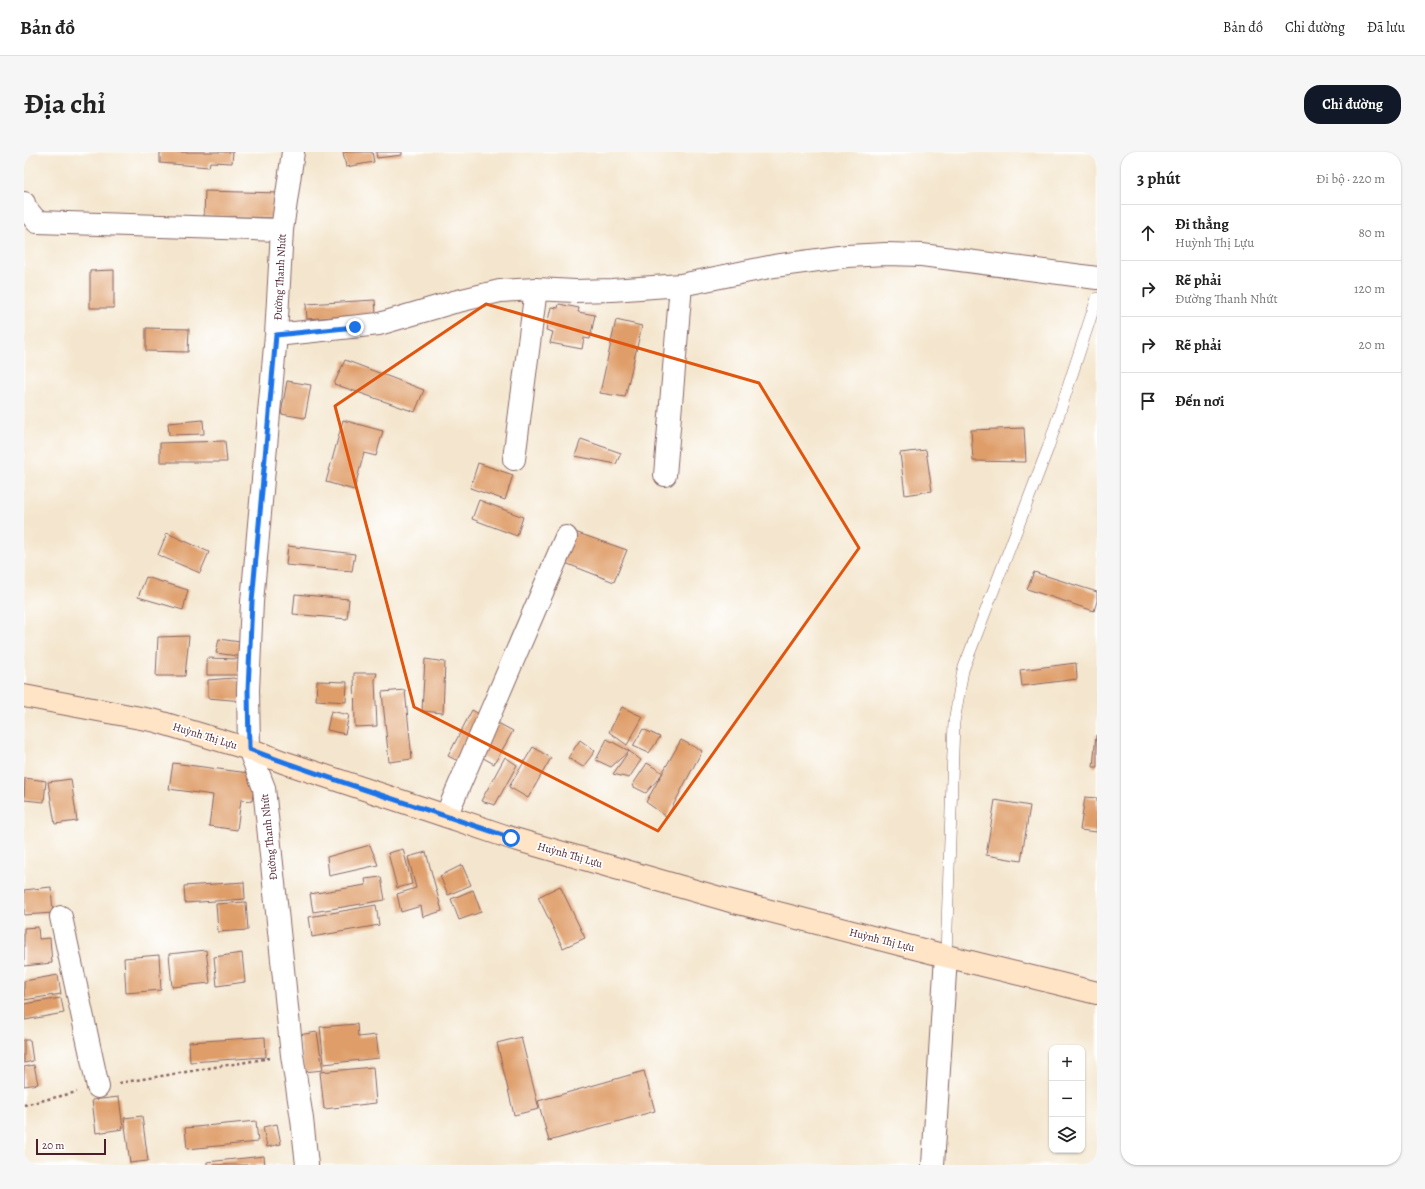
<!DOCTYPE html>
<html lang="vi">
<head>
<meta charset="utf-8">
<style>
  body { margin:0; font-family:Alegreya,serif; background:#f6f6f6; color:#222 }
  .controls { position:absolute; right:12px; bottom:12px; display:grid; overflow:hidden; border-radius:8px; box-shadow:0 1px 3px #0004 }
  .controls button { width:36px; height:36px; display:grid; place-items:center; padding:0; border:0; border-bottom:1px solid #e0e0e0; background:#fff; color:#222; font:20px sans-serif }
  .scale { position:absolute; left:12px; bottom:10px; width:70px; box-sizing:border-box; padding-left:4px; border:2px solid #4a1f2b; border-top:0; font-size:11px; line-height:14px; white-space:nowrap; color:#4a1f2b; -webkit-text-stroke:3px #fff; paint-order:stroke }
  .stop { position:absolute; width:12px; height:12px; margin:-9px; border:3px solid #1a73e8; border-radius:50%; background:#fff }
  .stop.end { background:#1a73e8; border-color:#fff; box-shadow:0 1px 4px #0008 }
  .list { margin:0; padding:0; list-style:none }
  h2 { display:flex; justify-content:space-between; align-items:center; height:52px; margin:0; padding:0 16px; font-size:17px }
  h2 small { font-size:13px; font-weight:400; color:#767676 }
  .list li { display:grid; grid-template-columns:26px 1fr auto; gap:12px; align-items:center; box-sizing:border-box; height:56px; padding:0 16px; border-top:1px solid #e0e0e0 }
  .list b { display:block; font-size:15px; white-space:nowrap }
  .list p { margin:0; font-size:13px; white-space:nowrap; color:#767676 }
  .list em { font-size:13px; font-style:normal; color:#767676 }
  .icon { flex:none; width:22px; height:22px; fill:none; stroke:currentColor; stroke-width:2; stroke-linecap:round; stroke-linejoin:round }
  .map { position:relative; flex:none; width:1073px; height:1013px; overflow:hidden; border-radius:16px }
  header { display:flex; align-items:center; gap:24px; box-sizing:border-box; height:56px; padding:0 20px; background:#fff; border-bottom:1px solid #e0e0e0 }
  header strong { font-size:19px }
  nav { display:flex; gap:22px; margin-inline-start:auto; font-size:14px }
  .intro { display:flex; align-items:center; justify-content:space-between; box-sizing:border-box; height:96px; padding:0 24px }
  h1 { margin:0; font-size:28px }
  .button { padding:10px 18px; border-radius:16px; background:#111827; color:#fff; font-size:14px; font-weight:700 }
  main { display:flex; gap:24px; padding:0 24px }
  aside { flex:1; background:#fff; border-radius:16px; box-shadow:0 1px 3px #0004 }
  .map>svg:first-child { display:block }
</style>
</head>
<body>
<header>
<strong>Bản đồ</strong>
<nav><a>Bản đồ</a><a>Chỉ đường</a><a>Đã lưu</a></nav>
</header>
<div class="intro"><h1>Địa chỉ</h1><a class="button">Chỉ đường</a></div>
<main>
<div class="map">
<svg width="1073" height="1013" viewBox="0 0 1073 1013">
  <rect width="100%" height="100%" fill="#fff"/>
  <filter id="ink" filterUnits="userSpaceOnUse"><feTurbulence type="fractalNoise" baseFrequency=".025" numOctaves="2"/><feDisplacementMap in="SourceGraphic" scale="8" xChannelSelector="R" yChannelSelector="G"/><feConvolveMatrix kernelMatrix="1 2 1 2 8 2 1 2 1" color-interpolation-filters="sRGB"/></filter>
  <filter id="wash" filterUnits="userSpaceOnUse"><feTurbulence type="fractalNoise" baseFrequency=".012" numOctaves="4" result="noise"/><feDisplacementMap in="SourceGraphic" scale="16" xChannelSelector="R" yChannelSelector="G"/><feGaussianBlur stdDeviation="0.9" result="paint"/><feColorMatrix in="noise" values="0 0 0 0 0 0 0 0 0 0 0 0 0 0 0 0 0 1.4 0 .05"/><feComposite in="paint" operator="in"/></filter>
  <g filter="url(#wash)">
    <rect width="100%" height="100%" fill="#f4e6ce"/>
    <g id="blocks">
      <path fill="#df9e69" d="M136,0H209L208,11L186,10L185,15L136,11Z
        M319,0H348L350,10L322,15Z
        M352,0H378V3L353,6Z
        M181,39L255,41L254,66L180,64Z
        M90,118V156H66V119Z
        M351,148L352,162L283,167L282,152Z
        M535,152L555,156L554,160L571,163L566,187L560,186L558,197L526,191L529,180L522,178L527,155L534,156Z
        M592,168L618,174L601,245L576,241Z
        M122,176L165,177L164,200L122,199Z
        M321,208L400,238L391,260L310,232Z
        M263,229L287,233L281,266L257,262Z
        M179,268L180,282L145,283L144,271Z
        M319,268L359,279L352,304L340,301L330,338L302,330Z
        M1000,276L1002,310L949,309L947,278Z
        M557,287L597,301L592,312L551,304Z
        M201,289L203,310H136V291Z
        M902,298L908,339L881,343L876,301Z
        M454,311L489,323L481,348L446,336Z
        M455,348L499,365L493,384L448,367Z
        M548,379L603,398L590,430L536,409Z
        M143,381L185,400L176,421L134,403Z
        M264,394L331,402L328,419L262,413Z
        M1010,420L1073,440V449L1070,459L1003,437Z
        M122,425L164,438L159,458L114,445Z
        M271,442L325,447L323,467L269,462Z
        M165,484L161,524H132L134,485Z
        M195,487L223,491L220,505L192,501Z
        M183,506L215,507V523H183Z
        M401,507L421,510L419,561L398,559Z
        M1052,511L1053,527L998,534L996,518Z
        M330,521H353L351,528L353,574L331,575Z
        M209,526L222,530L219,549L184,546V528Z
        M293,529L323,530L322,550L292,548Z
        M381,538L388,607L365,610L358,540Z
        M598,555L619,565L603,593L585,580Z
        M448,558L464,567L440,612L424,604Z
        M307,559L325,563L321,582L303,578Z
        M474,571L489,579L470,612L454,603Z
        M619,577L636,585L625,601L609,594Z
        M1072,583H1073V615H1069Z
        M583,587L605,599L617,608L605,626L589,622L605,599L587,615L572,608Z
        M556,588L571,599L559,615L544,606Z
        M657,588L678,599L643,665L622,650Z
        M509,595L527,606L504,646L485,635Z
        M481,605L493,613L471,653L457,649Z
        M149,611L232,622L228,649L217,648L213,678L185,674L189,643L145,637Z
        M623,611L639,621L622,641L608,634Z
        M1,626L22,629L20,650L0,648Z
        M47,627L53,669L31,672L24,630Z
        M1061,645L1073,646V680L1056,678Z
        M971,648L1006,654L997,709L962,703Z
        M346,693L354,713L305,724L303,705Z
        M379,697L388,732L373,736L364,701Z
        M402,700L418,759L399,765L397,754L377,760L373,742L392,736L384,705Z
        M438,713L447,733L424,743L416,724Z
        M357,725L361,748L289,760L286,742L342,733L341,727Z
        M220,730L221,747L161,751L160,734Z
        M536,734L561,786L539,796L514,745Z
        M27,735L29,761L0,763V738Z
        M449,738L457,760L435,768L427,747Z
        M222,750L224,778L194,780L192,752Z
        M352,753L355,773L288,785L285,765Z
        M14,775L15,787L26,786L28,811L0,814V776Z
        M182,798L186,831L148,835L145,802Z
        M218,801L221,830L193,834L190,805Z
        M135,803L137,838L102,841L100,806Z
        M34,823L37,842L0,848V829Z
        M37,846L40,861L1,868L0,852Z
        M333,872L334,885L352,883L355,906L300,912L296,875Z
        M293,880L299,918L280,920L275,883Z
        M241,885L242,905L166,910L165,890Z
        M497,885L515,957L490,963L473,891Z
        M0,888H6L9,909L0,911Z
        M10,913L14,932L0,934V915Z
        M349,915L352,951L300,957L296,920Z
        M620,919L631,959L525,989L514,949Z
        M95,945L99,977L72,981L68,948Z
        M118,964L124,1009L106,1011L100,966Z
        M232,969L234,990L163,997L161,976Z
        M253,972L257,992L243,995L239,975Z
        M240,1004L241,1013H183V1010Z"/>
    </g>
  </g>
  <g filter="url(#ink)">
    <use href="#blocks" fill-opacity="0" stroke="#866564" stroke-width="1"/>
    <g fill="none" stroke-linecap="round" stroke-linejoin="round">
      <g stroke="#866564" stroke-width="12">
        <path id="lane" d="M922,804L930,570L939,518L1024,296L1073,146"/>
      </g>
      <g stroke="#866564" stroke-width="24">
        <path id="street" d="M269,0L258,78L252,183L228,450L224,538L225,597L240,636L268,903L278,967L283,1013
          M0,51V54L13,70L258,78
          M252,183L355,172L430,150L476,139L512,137L551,139L588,138L657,133L750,114L823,104L862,102L898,103L1073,126
          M490,307L512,137
          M641,323L657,133
          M422,664L542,385
          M37,765L74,935
          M909,1013L922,804"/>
      </g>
      <g stroke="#866564" stroke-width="24">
        <path id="secondary" d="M0,544L132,569L225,597L259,610L422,664L487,686L703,748L922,804L1073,841"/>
      </g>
      <path stroke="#866564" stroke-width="2.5" stroke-dasharray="3 3" stroke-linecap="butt" d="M95,931L246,906
        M0,953L53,940"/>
      <use href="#lane" stroke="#fff" stroke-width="11"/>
      <use href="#street" stroke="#fff" stroke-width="22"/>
      <use href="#secondary" stroke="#ffe4c6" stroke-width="22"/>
    </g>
  </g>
  <g fill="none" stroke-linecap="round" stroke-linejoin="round" filter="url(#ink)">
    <path stroke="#1a73e8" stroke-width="5" d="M331,175L252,183L228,450L224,538L225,597C311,630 400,656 487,686"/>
  </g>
  <path fill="none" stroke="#e0560e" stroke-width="3" stroke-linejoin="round" d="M462,152L735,231L835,396L634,679L390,555L311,254Z"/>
  <g text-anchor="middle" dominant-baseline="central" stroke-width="3.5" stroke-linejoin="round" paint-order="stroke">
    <g font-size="11" fill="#4a1f2b" stroke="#fff">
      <text transform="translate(256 125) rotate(-87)">Đường Thanh Nhứt</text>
      <text transform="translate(181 584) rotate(17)">Huỳnh Thị Lựu</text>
      <text transform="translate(245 685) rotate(-96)">Đường Thanh Nhứt</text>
      <text transform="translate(546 703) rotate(16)">Huỳnh Thị Lựu</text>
      <text transform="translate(858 788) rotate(14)">Huỳnh Thị Lựu</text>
    </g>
  </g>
</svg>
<div class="controls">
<button>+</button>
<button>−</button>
<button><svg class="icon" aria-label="layers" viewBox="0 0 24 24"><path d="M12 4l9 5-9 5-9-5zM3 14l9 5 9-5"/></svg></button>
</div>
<div class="scale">20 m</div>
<div class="stop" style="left:487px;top:686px"></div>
<div class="stop end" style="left:331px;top:175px"></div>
</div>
<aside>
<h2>3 phút<small>Đi bộ · 220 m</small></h2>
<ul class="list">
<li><svg class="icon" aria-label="ahead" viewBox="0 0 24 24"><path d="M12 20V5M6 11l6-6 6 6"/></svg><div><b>Đi thẳng</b><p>Huỳnh Thị Lựu</p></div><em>80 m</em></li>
<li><svg class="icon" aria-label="right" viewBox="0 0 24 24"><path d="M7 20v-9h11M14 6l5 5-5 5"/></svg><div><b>Rẽ phải</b><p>Đường Thanh Nhứt</p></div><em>120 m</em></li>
<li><svg class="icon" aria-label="right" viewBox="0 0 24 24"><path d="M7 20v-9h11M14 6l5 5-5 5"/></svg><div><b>Rẽ phải</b></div><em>20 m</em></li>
<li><svg class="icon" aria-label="arrive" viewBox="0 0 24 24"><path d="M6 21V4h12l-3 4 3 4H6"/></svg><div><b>Đến nơi</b></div></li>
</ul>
</aside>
</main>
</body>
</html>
